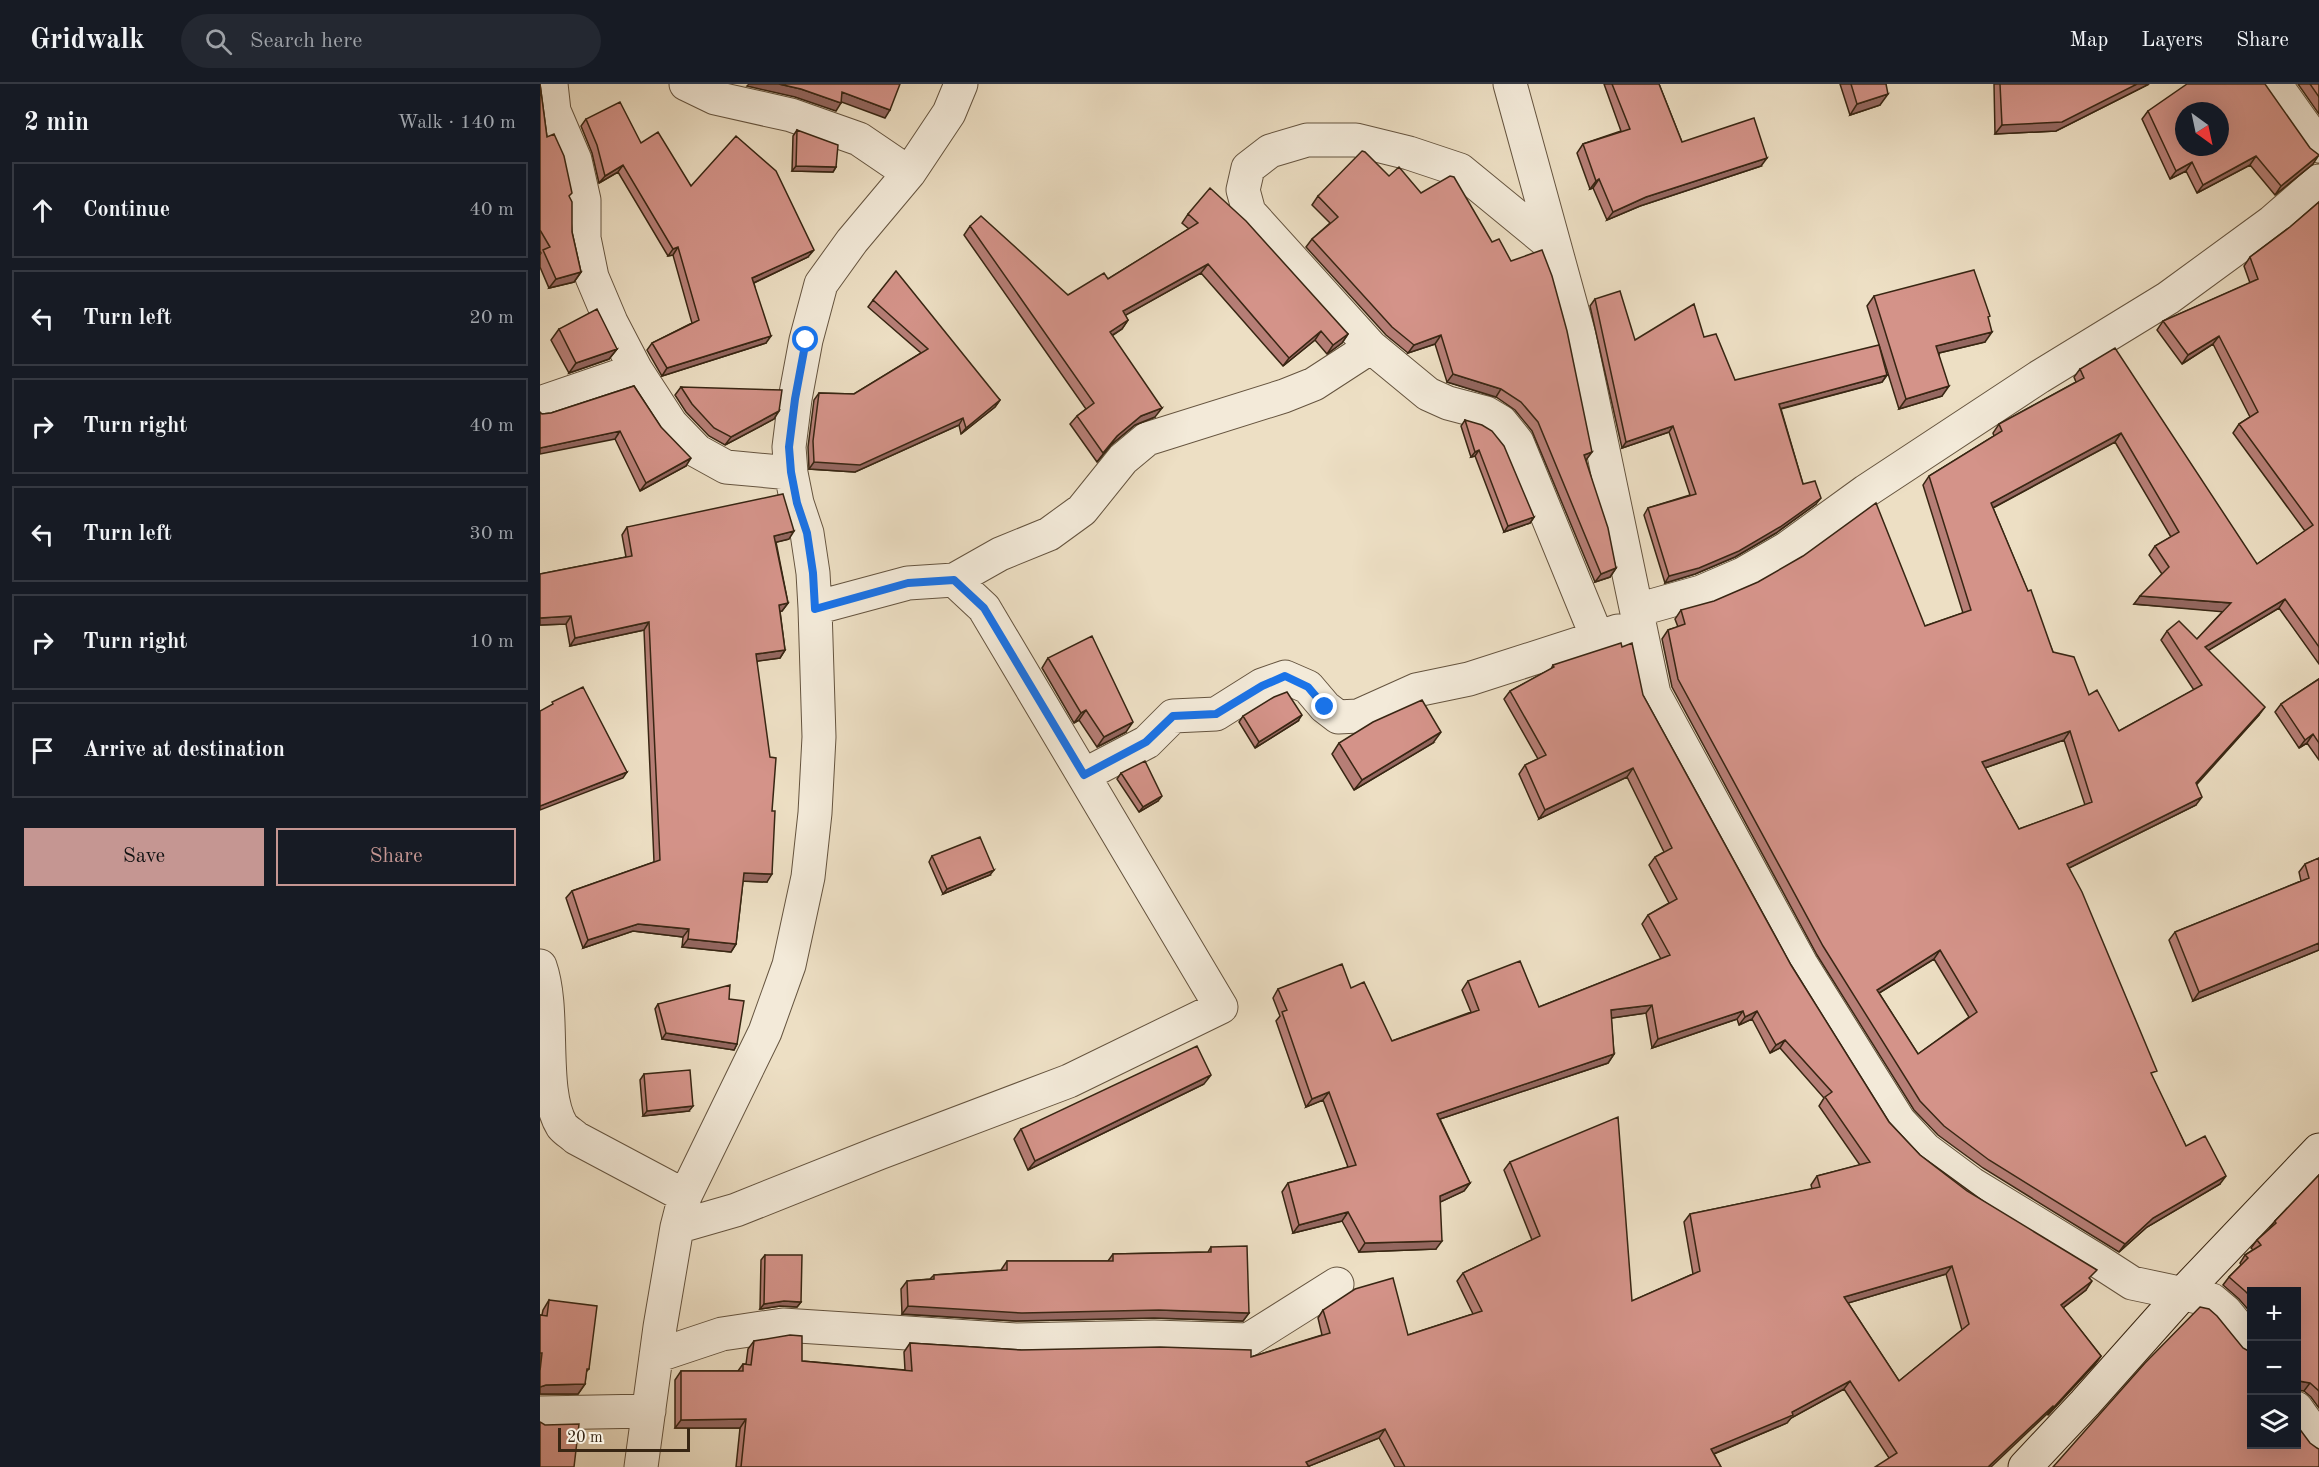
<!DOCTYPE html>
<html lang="en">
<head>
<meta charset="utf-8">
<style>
  body { margin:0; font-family:"Old Standard TT",serif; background:#242831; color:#f1f3f6 }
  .controls { position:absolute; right:18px; bottom:18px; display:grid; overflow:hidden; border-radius:0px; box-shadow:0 6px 24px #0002 }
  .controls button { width:54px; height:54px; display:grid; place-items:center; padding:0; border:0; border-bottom:2px solid #363941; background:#171b24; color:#f1f3f6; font:30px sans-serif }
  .compass { position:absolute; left:1635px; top:18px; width:54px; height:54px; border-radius:50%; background:#171b24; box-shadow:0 6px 24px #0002; rotate:147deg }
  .scale { position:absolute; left:18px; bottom:15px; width:132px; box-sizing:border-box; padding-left:6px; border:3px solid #382613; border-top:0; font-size:16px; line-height:21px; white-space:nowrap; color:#382613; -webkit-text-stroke:4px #f3ead9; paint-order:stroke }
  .stop { position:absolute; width:18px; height:18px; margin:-14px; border:4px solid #1a73e8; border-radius:50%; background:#fff }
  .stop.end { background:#1a73e8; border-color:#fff; box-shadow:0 2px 6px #0008 }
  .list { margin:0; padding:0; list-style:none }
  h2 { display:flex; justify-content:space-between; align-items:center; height:78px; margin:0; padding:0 24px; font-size:26px }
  h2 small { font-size:20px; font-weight:400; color:#9ea1a6 }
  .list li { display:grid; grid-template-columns:39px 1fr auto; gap:18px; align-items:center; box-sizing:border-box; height:96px; margin:0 12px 12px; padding:0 12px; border:2px solid #363941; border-radius:0px }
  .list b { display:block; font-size:22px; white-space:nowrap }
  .list em { font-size:20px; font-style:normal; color:#9ea1a6 }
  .actions { display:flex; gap:12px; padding:18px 24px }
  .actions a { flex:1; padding:14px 0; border:2px solid #c59692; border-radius:0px; text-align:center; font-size:21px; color:#c59692 }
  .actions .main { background:#c59692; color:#111 }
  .icon { flex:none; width:33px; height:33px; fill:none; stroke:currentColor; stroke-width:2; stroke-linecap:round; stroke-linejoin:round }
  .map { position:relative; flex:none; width:1779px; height:1383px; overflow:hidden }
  header { display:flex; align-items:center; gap:36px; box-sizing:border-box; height:84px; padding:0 30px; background:#171b24; border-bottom:2px solid #363941 }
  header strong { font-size:28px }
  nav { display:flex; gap:33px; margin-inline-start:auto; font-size:21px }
  .search { width:420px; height:54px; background:#242831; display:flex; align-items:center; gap:15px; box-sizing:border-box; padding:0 21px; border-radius:33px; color:#9ea1a6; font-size:22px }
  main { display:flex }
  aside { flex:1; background:#171b24 }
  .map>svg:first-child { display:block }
</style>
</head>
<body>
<header>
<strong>Gridwalk</strong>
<div class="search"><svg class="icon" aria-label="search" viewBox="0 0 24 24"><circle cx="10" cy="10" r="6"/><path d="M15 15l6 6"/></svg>Search here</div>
<nav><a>Map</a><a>Layers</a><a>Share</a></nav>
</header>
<main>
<aside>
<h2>2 min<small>Walk · 140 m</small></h2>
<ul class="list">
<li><svg class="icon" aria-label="ahead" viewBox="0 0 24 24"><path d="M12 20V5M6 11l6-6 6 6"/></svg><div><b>Continue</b></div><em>40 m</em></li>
<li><svg class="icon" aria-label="left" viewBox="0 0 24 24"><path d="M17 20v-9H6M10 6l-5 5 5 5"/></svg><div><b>Turn left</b></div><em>20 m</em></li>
<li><svg class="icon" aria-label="right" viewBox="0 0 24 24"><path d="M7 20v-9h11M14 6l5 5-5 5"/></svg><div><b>Turn right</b></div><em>40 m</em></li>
<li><svg class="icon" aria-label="left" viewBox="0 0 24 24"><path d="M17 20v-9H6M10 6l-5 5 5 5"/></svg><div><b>Turn left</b></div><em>30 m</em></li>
<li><svg class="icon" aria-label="right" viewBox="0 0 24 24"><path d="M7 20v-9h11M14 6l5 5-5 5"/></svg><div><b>Turn right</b></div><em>10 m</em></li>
<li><svg class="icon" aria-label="arrive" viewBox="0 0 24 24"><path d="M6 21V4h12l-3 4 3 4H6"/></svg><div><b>Arrive at destination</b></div></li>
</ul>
<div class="actions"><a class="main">Save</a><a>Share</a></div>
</aside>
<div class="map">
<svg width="1779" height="1383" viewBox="0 0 1779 1383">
  <rect width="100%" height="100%" fill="#eddfc4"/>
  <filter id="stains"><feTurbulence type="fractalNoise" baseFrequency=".00333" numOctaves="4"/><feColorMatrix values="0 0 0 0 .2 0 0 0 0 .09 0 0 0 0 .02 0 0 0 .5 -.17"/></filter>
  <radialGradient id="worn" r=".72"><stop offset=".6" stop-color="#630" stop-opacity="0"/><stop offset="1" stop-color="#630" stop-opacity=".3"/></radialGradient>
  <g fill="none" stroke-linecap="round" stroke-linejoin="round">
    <g stroke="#65543f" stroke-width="35">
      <path id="street" d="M11,0L14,27L35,76L44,116V154L52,193L71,238L96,286L131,340L157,367L186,383L251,389
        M146,0L175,14L251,31L319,55L369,89
        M970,0L1039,251L1114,610L1261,880L1359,1037L1385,1065L1432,1100L1558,1177L1592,1199L1672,1216L1685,1227L1712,1260
        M1735,0L1779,62
        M1015,164L920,86L869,69L816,56H767L730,67L708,84L703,106L709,128L831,263L888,310L908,319L946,329L961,338L977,358L1057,553
        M0,319L96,286
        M414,496L460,470L509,450L542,426L583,375L607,355L744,312L774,300L831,263
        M1097,526L1161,508L1203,490L1246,465L1326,407L1499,293L1628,214L1732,138L1779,97
        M544,691L607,658L633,632L676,630L722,601L745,593L768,603L785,623L798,633L818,632L876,606L929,595L1078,547
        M0,882C16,927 0,1007 22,1042C26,1047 32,1050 36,1054L145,1112
        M137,1143L196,1126L339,1069L529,997L681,923L444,524L414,496L368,499L275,524
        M116,1272L182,1250L243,1241L476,1256L614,1253L708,1256L797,1200
        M1756,1324L1779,1356
        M0,1329L109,1327
        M101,1383L120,1243L137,1143L145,1112L225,948L249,881L268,793L275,729L279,653L275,524L273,489L267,449L257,419L251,389L249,363L255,315L266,256L281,200L312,157L369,89L409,29L421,0"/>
    </g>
    <g stroke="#382613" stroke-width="35">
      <path id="secondary" d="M1485,1383L1545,1319L1643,1209L1779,1066"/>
    </g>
    <use href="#street" stroke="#f3ead9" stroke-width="33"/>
    <use href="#secondary" stroke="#f3ead9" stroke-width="33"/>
  </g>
  <path fill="#b67e76" stroke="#382613" stroke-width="1.5" fill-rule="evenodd" d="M0,0L7,53L29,112L32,148L41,188L34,198L9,204L0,183V171L1,169L0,167Z
    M1064,0H1119L1142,58L1221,82L1100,122L1067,136L1053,104L1050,105L1037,69L1043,60L1081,47Z
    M1300,0H1346L1340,21L1310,31Z
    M1454,0H1609L1516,47L1455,50Z
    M1758,0H1779V30Z
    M1608,27L1773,80L1735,111L1710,81L1657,109L1646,87L1630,95L1602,35Z
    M46,35L101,59L151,102L268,173L214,199L226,259L122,292L107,266L112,259L152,239L133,171L128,172L78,88L59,99L52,69L41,42Z
    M257,46L296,83L293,88L252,87L253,52Z
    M778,112L1046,376L1076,484L1070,493L1055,498L992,347L975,326L956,313L907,298L895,260L868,269L846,251L766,163L772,155L790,139L772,121Z
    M1779,118V580L1739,524L1668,566L1719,631L1656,700V721L1529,784L1612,993L1646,1062L1680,1100L1607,1143L1579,1168L1443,1084L1398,1051L1374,1026L1277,871L1132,603L1122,555L1128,546L1138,543L1135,535L1141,526L1385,542L1423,529L1383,401L1389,392L1454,352L1453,349L1459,340L1536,298L1534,293L1540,285L1717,480L1765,447L1693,349L1699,340L1710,333L1673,260L1642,280L1617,246L1623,237L1710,199L1704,182L1710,173L1750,143ZM1575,358L1631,453L1615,462L1609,471L1622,490L1594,520L1683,527L1657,555L1627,547L1621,556L1654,606L1579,647L1513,568L1453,424ZM1524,656L1545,721L1479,745L1445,684ZM1394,875L1429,933L1378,970L1339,909Z
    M648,130L808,250L802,259L787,270L775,256L743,282L661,189L585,231L588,236L582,245L572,252L615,333L595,341L571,361L557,378L530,340L537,332L546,325L424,151L430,142L528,211L568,195L649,145L642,139Z
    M1334,212L1448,235L1445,258L1399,269L1402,312L1359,325L1327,222Z
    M1055,215L1095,256L1164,253L1195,296L1347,291L1342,298L1241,325L1263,400L1276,420L1236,449L1195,473L1155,490L1125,499L1104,431L1108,424L1150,411L1129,348L1082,364L1050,222Z
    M333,216L460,316L455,323L421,350L419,341L315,388L269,385L268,363L274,316L279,309L314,310L381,269L328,223Z
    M19,245L77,265L69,275L29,289L11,256Z
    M94,302L146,382L100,407L75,355L2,330L11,329Z
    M141,303L234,335L185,361L169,352L146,328L135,311Z
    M925,336L994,433L990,439L964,448L935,372L931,373L921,342Z
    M87,443L249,455L236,458L248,519L242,527H240L245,566L240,574L217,577L227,798L203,797L196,860L191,868L142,863L143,853L93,847L43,864L26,814L32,807L114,778L104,546L30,562L26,540L0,541V490L86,473L82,451Z
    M508,574L586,648L557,663L539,636L534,639L502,584Z
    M1013,581L1103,611L1251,881L1349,1038L1380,1071L1550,1195L1546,1206L1523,1224L1561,1272L1555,1280L1508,1331L1507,1330L1349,1374L1304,1305L1251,1334L1247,1339L1174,1370L1181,1383H855L839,1354L769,1382V1383H196L200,1344H135V1296L141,1287H198L203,1280H206L208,1265L214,1257L262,1277L365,1286L364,1268L370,1259L481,1266L711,1273L782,1251L778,1234L783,1226L868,1251L933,1230L917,1197L923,1189L992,1156L964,1086L970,1078L1092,1217L1153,1190L1144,1138L1150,1130L1272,1105L1271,1101L1277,1092L1320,1081L1279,1022L1284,1014L1240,964L1230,969L1212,935L1199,941L1197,935L1112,964L1106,929L1071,934L1074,970L1068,979L900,1035L930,1099L924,1107L900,1118L896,1165L819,1168L802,1137L753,1149L742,1108L748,1099L808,1083L783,1016L766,1023L736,937L740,932L733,914L738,905L811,904L852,957L931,928L922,906L928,897L999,923L1121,875L1102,840L1108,831L1129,819L1109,781L1115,773L1124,768L1087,693L999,735L979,690L985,681L998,675L964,615L970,607L1011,585ZM1406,1190L1422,1246L1359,1297L1308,1219Z
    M1779,595V676L1767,659L1759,664L1735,628L1741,620Z
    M703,632L758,637L715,664L699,638Z
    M799,659H893L814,706L792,670Z
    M581,689L618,717L599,728L577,695Z
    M392,772L450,791L403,810L389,778Z
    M1779,774V866L1653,917L1629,856L1635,848L1761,797L1759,788L1765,780Z
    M189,915L197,960L194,966L122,955L115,925L118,920Z
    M104,990L149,1027L103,1032L100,996Z
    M664,1000L488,1086L474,1055L481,1045Z
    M1779,1091V1324L1771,1313L1764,1307L1756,1208H1712V1230L1699,1215L1683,1201L1689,1193L1701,1181L1700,1179L1705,1171L1713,1166L1711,1164L1717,1156L1729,1145L1735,1137Z
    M671,1163L709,1229L703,1237L614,1234L476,1237L362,1230L361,1205L367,1197L390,1195L394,1191L461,1186L467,1177H568L573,1170L668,1168Z
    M225,1171L261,1218L257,1223L240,1222L220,1225L221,1176Z
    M9,1216L49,1285L46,1288L45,1300L38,1310H0V1231H2L3,1226Z"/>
  <path fill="#946760" stroke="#382613" stroke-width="1.5" d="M209,0H239L261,5L301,19L296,27L255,13L207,2Z
    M1597,0H1609L1516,47L1455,50L1462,41Z
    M302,8L350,26L345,34L296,16Z
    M1348,10L1340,21L1310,31L1317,20Z
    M1779,71L1773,80L1735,111L1741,102Z
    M1716,72L1710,81L1657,109L1663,101Z
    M1227,74L1221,82L1100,122L1067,136L1073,128L1106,113Z
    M1652,78L1646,87L1630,95L1636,87Z
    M83,81L78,88L59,99L65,92Z
    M256,82L296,83L293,88L252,87Z
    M1059,95L1053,104L1050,105L1056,97Z
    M138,163L133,171L128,172L133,165Z
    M274,166L268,173L207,202L212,194Z
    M668,180L661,189L577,236L583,227Z
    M41,188L34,198L9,204L16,195Z
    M588,236L582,245L563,257L570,248Z
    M781,247L775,256L743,282L749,274Z
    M1452,248L1445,258L1390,271L1396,262Z
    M808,250L802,259L787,270L793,261Z
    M901,251L895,260L868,269L874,261Z
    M231,252L226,259L122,292L127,284Z
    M1679,252L1673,260L1642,280L1648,271Z
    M77,265L69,275L29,289L36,279Z
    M913,290L961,305L956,313L907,298Z
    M1347,291L1342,298L1235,326L1239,320Z
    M1409,302L1402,312L1359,325L1366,315Z
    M460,316L455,323L421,350L426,344Z
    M622,324L615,333L595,341L571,361L557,378L577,352L601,332Z
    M239,327L234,335L185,361L191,353Z
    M423,334L419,341L315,388L269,385L274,378Z
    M1133,342L1129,348L1082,364L1086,358Z
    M80,347L75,355L0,370V364Z
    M1581,349L1575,358L1445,428L1451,419Z
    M939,366L935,372L931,373L935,368Z
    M1052,368L1046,376L1038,379L1044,371Z
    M151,374L146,382L100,407L106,399Z
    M1281,414L1276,420L1236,449L1195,473L1155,490L1125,499L1129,492Z
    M994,433L990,439L964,448L968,442Z
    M254,447L249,455L229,460L234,452Z
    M1076,484L1070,493L1055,498L1061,490Z
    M1600,512L1691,519L1685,528L1594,520Z
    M1745,515L1739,524L1659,572L1665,563Z
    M248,519L242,527L234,528L239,521Z
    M31,532L26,540L0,541V534Z
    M109,538L104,546L30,562L35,554Z
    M245,566L240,574L211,578L216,570Z
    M1725,623L1719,631L1650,708L1656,699Z
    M546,626L539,636L534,639L541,629Z
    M762,631L758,637L715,664L719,658Z
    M593,638L586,648L557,663L564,653Z
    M1530,647L1524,656L1436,687L1442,678Z
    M901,648L893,659L814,706L822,696Z
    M1773,650L1767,659L1759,664L1765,656Z
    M1093,684L1087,693L999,735L1005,726Z
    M87,688L83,694L0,726V722Z
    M622,712L618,717L599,728L603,723Z
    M1662,713L1656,721L1521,788L1527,780Z
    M454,786L450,791L403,810L407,805Z
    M204,789L232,790L227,798L199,797Z
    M98,840L149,845L143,853L93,847L43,864L48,856Z
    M148,855L196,860L191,868L142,863Z
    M1779,859V866L1653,917L1659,908Z
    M1400,866L1394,875L1331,914L1337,906Z
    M1112,921L1106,929L1065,935L1071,926Z
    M1203,927L1197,935L1112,964L1118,955Z
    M1217,927L1212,935L1199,941L1205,933Z
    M126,949L197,960L194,966L122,955Z
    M1245,956L1240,964L1230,969L1236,961Z
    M1074,970L1068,979L891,1038L897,1030Z
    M671,991L664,1000L488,1086L495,1077Z
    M789,1008L783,1016L766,1023L772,1015Z
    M153,1022L149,1027L103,1032L107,1027Z
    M1686,1092L1680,1100L1607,1143L1579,1168L1585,1160L1613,1134Z
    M930,1099L924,1107L894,1121L900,1112Z
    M808,1128L802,1137L753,1149L759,1141Z
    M902,1157L896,1165L819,1168L825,1159Z
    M1412,1182L1406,1190L1298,1222L1304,1213Z
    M1552,1197L1546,1206L1515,1230L1521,1221Z
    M244,1217L261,1218L257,1223L240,1222L220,1225L224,1220Z
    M368,1222L619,1226L709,1229L703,1237L614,1234L476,1237L362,1230Z
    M1561,1272L1555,1280L1508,1331L1514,1323Z
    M1310,1297L1304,1305L1251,1334L1247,1339L1166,1373L1171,1365L1252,1328Z
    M1759,1297L1770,1299L1764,1307L1756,1306V1298Z
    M45,1300L38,1310H0V1303L6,1301Z
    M1513,1322L1507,1330L1451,1383H1448Z
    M206,1335L200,1344H135L141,1336Z
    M845,1345L839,1354L767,1383L766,1378Z"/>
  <path fill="#d49389" stroke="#382613" stroke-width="1.5" fill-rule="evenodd" d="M0,0L7,53L14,50L24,72L32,109L29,112L32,118V148L41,188L16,195L3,166L10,163L0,146Z
    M239,0H360L350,26L302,8L301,19L261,5Z
    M1072,0H1119L1142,58L1214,34L1227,74L1106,113L1073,128L1059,95L1056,97L1043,60L1090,45Z
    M1311,0H1346L1348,10L1317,20Z
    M1460,0H1597L1522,38L1462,41Z
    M1647,0H1725L1770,64L1779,71L1741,102L1716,72L1663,101L1652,78L1636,87L1608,27ZM1644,27H1680V63H1644Z
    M1770,0H1779V13Z
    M80,18L101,59L118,48L151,102L196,52L236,87L274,166L212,194L231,252L127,284L112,259L159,236L138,163L133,165L83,81L65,92L57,61L46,35Z
    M257,46L298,61L296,83L256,82Z
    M822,67L825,68L849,92L859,83L881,109L910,92L914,93L952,158L959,155L971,177L1002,166L1012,192L1027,247L1052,368L1044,371L1068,444L1076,484L1061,490L998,338L981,318L961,305L913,290L901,251L874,261L852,243L772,155L798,133L778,112Z
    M670,104L706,137L808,250L793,261L781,247L749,274L668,180L583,227L588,236L570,248L622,324L601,332L577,352L563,369L537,332L554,319L430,142L441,132L528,211L564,189L568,195L658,139L648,130Z
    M1779,118V563L1745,515L1665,563L1725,623L1656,699L1662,713L1527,780L1542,808L1617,987L1611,989L1646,1062L1665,1052L1686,1092L1613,1134L1585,1160L1449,1076L1404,1042L1380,1017L1283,862L1138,595L1128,546L1145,540L1141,526L1174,517L1218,498L1263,472L1336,419L1385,542L1431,526L1389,392L1462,347L1459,340L1544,294L1540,285L1575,264L1717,480L1773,441L1699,340L1718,328L1679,252L1648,271L1623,237L1718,195L1710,173L1750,143ZM1581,349L1639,448L1615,462L1629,483L1600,512L1691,519L1657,555L1639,537L1627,547L1662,601L1579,647L1557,606L1549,611L1534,573L1513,568L1491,506L1488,507L1451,419ZM1530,647L1552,718L1479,745L1442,678ZM1400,866L1437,928L1378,970L1337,906Z
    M1434,186L1450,232L1448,233L1452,248L1396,262L1409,302L1366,315L1334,212Z
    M356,187L460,316L426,344L423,334L320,381L274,378L273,357L279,309L314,310L388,265L333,216Z
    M1080,207L1095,256L1154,220L1164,253L1176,250L1195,296L1339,261L1347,291L1239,320L1263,400L1275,397L1281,414L1240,443L1199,467L1159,484L1129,492L1108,424L1156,410L1133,342L1086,358L1055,215Z
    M57,225L77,265L36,279L19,245Z
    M94,302L121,343L151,374L106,399L80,347L0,364V328L2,330L11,329Z
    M141,303L242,306L239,327L191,353L174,344L152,320Z
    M925,336L942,341L952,347L964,362L994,433L968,442L939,366L935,368Z
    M243,410L254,447L234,452L248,519L239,521L245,566L216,570L230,673L236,674L232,727H235L232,790L204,789L196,860L148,855L149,845L98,840L48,856L32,807L120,776L109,538L35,554L31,532L0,534V490L92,472L87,443Z
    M552,552L593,638L564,653L546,626L541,629L508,574Z
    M1081,559L1082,563L1092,559L1103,611L1251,881L1349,1038L1380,1071L1427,1107L1557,1186L1549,1194L1552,1197L1521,1221L1561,1272L1514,1323L1513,1322L1448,1383H1335L1357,1369L1310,1297L1252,1328L1253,1331L1171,1365L1181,1383H865L845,1345L766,1378L769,1383H201L206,1335L141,1336V1287H203V1280L211,1281L214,1257L250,1251L262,1252V1277L372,1287L370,1259L481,1266L620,1263L711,1266V1273L790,1249L783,1226L815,1205L853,1194L868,1251L942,1227L923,1189L1000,1152L970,1078L1078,1033L1092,1217L1160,1187L1150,1130L1280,1103L1277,1092L1330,1078L1285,1013L1292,1008L1245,956L1236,961L1217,927L1205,933L1203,927L1118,955L1112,921L1071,926L1074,970L897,1030L930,1099L900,1112L902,1157L825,1159L808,1128L759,1141L748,1099L816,1081L789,1008L772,1015L742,928L747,926L738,905L802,880L811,904L824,898L852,957L939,926L928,897L980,877L999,923L1130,871L1108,831L1137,815L1115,773L1132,764L1093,684L1005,726L985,681L1006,671L970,607L1014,583L1013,581ZM1412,1182L1429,1240L1359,1297L1304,1213Z
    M1779,595V659L1773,650L1765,656L1741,620Z
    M43,603L87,688L0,722V627L13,620L12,618Z
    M747,608L762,631L719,658L703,632L734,613Z
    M882,616L901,648L822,696L799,659L833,638Z
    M605,677L622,712L603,723L581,689Z
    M440,753L454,786L407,805L392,772Z
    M1779,774V859L1659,908L1635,848L1769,794L1765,780Z
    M190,901L189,915L204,917L197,960L126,949L118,920Z
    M657,962L671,991L495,1077L481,1045Z
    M150,986L153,1022L107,1027L104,990Z
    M1779,1091V1307L1770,1299L1759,1297L1756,1298V1208H1712V1214L1705,1207L1689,1193L1708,1174L1705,1171L1721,1161L1717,1156L1736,1139L1735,1137Z
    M707,1162L709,1229L619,1226L482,1229L368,1222L367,1197L394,1195V1191L467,1186V1177H573V1170L671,1168V1163Z
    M225,1171H262L261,1218L244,1217L224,1220Z
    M9,1216L57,1222L49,1285H47L45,1300L6,1301L0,1303V1287L2,1269H0V1231L7,1232Z
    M1660,1223L1669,1225L1677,1232L1703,1264L1712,1269V1360H1756V1340L1770,1359L1777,1364L1779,1365V1383H1513L1605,1279Z
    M0,1338L5,1341L39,1340L34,1383H0Z"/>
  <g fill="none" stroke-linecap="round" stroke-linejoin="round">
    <path stroke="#1a73e8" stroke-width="8" d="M266,256L255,315L249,363L251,388L257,419L267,449L273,489L275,525L368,499L414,496L444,524L544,691L606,658L633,632L676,630L722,602L745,592L768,603L785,623"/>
  </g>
  <rect width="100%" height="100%" filter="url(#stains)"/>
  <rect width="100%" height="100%" fill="url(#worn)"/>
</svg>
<div class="controls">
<button>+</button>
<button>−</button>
<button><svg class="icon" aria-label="layers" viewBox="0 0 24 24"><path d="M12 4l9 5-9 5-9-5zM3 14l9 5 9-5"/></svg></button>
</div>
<svg class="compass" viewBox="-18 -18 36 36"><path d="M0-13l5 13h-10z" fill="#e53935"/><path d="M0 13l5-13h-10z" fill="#9ea1a6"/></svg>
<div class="scale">20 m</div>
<div class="stop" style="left:266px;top:256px"></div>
<div class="stop end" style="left:785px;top:623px"></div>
</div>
</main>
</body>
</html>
